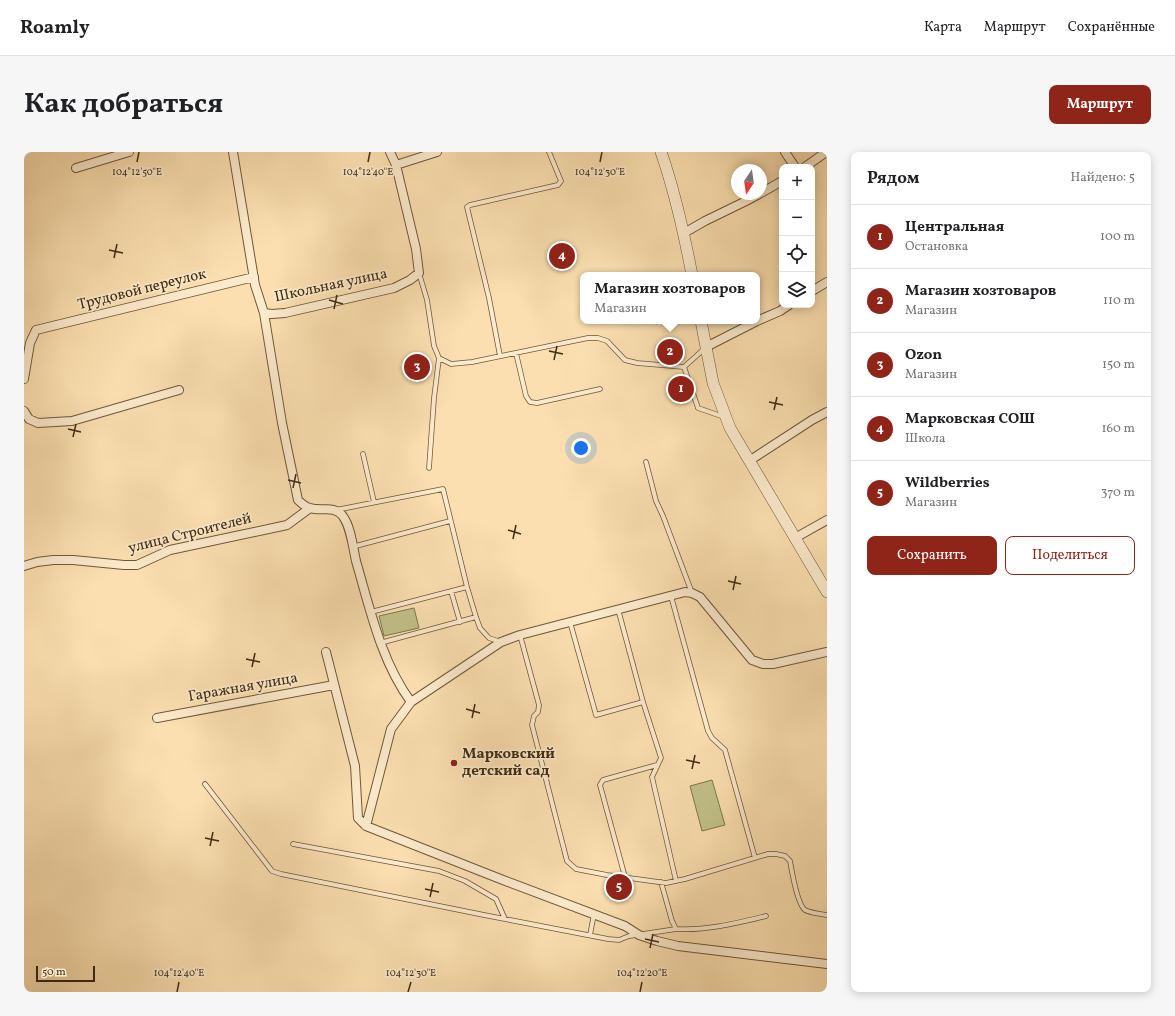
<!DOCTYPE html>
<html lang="ru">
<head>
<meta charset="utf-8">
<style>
  body { margin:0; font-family:Vollkorn,serif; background:#f6f6f6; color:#202124 }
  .controls { position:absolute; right:12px; top:12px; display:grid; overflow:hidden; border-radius:8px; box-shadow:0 2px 10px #0003 }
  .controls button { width:36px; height:36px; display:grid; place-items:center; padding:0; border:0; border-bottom:1px solid #e0e0e0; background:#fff; color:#202124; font:20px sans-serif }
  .compass { position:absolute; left:707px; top:12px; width:36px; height:36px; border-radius:50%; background:#fff; box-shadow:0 2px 10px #0003; rotate:193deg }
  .scale { position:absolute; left:12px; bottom:10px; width:59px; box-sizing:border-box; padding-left:4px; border:2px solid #3f2b11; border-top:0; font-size:11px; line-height:14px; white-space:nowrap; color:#3f2b11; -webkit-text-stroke:3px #fceacc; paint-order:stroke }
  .you { position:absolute; left:557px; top:296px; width:14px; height:14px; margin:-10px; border:3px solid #fff; border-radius:50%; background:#1a73e8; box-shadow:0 0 0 6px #1a73e833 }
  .badge { display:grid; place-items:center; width:26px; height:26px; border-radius:50%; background:#8f2418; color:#fff; font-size:13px; font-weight:700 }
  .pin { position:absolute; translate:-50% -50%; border:2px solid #fff; box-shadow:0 1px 4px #0006 }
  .popup { position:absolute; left:556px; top:120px; width:180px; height:52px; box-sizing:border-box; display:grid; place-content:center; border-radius:8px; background:#fff; filter:drop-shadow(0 1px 3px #0005); font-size:13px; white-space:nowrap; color:#757577 }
  .popup b { font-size:15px; color:#202124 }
  .popup::after { content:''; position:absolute; left:50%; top:100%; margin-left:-8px; border:8px solid transparent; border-top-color:#fff }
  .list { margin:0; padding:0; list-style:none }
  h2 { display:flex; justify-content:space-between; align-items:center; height:52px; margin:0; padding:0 16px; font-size:17px }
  h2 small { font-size:13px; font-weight:400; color:#757577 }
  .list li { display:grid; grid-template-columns:26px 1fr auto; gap:12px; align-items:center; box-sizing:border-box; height:64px; padding:0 16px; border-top:1px solid #e0e0e0 }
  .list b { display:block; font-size:15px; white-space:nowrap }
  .list p { margin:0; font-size:13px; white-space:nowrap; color:#757577 }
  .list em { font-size:13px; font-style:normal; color:#757577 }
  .actions { display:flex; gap:8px; padding:12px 16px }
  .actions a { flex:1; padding:9px 0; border:1px solid #8f2418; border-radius:8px; text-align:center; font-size:14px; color:#8f2418 }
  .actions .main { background:#8f2418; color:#fff }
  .icon { flex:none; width:22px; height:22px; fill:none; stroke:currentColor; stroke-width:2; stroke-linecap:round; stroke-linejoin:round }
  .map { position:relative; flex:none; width:803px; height:840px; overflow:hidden; border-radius:8px }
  header { display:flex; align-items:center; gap:24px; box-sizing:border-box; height:56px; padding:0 20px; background:#fff; border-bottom:1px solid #e0e0e0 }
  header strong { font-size:19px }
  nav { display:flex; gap:22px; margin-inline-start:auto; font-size:14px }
  .intro { display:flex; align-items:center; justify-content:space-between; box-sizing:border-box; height:96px; padding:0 24px }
  h1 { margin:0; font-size:28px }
  .button { padding:10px 18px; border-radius:8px; background:#8f2418; color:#fff; font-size:14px; font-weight:700 }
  main { display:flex; gap:24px; padding:0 24px }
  aside { flex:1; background:#fff; border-radius:8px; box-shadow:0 2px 10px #0003 }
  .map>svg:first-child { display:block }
</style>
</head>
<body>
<header>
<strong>Roamly</strong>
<nav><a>Карта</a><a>Маршрут</a><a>Сохранённые</a></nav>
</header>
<div class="intro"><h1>Как добраться</h1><a class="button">Маршрут</a></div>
<main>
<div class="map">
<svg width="803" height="840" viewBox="0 0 803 840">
  <rect width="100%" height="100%" fill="#fbdfb0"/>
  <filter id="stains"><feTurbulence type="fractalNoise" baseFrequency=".005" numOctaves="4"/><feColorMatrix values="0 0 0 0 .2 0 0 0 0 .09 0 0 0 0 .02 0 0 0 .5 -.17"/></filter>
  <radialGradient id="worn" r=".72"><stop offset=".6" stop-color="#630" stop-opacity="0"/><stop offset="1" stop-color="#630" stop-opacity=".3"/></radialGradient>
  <path fill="#c2c189" stroke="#80764d" d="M390,456L395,476L360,484L355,464Z
    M688,628L701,673L678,679L666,634Z"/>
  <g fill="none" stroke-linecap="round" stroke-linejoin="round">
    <g stroke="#6e5839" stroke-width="5.5">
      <path id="service" d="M395,121L403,148L410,194L415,206L427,212L448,210L564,186H574L583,189L601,208L613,211L660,215
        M680,197L660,215L674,256L700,265
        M492,201L502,244L506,250L513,251L576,237
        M476,204L465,146L443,55L446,53L534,33L537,29L525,0
        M339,302L350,350
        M622,310L632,349L639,364L668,441
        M405,316L410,246L415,206
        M312,358L419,337L443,435L452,465L456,476L465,486L477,490
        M328,395L426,369
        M427,439L436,470
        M647,444L684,579L688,586L701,598L731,706
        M347,460L443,435
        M546,470L572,563L619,550L594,457
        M496,483L515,553L514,560L510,564L508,573L543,709L552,717L583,723L642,731L661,727L744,702H752L761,704L766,709C768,720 773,752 781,758C787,761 796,762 803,763
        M356,491L452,465
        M619,550L637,606L628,625L652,729
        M181,632L248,719L257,722L460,763L584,787L595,788L605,784L612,783
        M269,692L415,719L441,729L472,747L481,767
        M601,725L576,633L579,628L633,613
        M637,730L648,769L652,777C682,779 713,771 742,764
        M619,782L652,777
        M566,783L570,762"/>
    </g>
    <g stroke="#6e5839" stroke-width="10">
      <path id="minor" d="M209,0L231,133L240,161L258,271L274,348C277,351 281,355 286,356C298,360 309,353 318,363C327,374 329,396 332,409C346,457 357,509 387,550L367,577L342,674
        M761,0L771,15
        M372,13L413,0
        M781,15L802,0
        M52,16L105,0
        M737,41L758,29
        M660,81L681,69L722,49L735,42
        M788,139L803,130
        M240,161L248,162L261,161L370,136L386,128L395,121L392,97L372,13L366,0
        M733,169L756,159L765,153
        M682,195L733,169
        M0,227L6,191L12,178L230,125
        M0,259L5,267L14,271L48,269L155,238
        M725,309L788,268L803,260
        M771,386L803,368
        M0,414L13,410L29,408H49L100,413H113L146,398L263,373L286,356
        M302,500L331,614L334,666L342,674L479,728L601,774L615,783L633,789L654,794L803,812
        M387,550L477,490L496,483L661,440L668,441L676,445L728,508L739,512H749L803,500
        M133,566L310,533"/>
    </g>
    <g stroke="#6e5839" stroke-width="12">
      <path id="tertiary" d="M637,0C651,40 660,81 668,123
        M677,169L689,231L706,276L803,440"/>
    </g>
    <use href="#service" stroke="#fceacc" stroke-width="4"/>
    <use href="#minor" stroke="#fceacc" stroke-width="8"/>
    <use href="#tertiary" stroke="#fceacc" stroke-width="11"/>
  </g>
  <path fill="none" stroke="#3f2b11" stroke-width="1.5" d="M113,10L115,0M344,10L346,0M576,10L578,0M85,98L99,101M90,106L93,92M305,148L319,152M310,157L313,143M525,199L539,202M530,208L533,194M745,250L759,253M750,258L753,245M44,277L57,280M49,285L52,272M264,328L277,331M269,336L272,322M484,378L497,382M489,387L492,373M704,429L717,432M709,438L712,424M222,507L236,510M228,515L231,501M442,557L456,561M448,566L451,552M662,608L676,611M668,617L671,603M181,686L195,689M186,694L189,680M401,737L415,740M406,745L409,731M621,787L635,790M626,796L629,782M153,840L155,830M384,840L387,830M616,840L618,830"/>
  <circle fill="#8f2418" stroke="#fceacc" stroke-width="1.5" cx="430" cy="611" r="4"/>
  <g text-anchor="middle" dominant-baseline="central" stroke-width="3.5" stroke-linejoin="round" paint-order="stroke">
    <g font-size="15" fill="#3f2b11" stroke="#fceacc">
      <text transform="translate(307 134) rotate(-12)">Школьная улица</text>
      <text transform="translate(118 138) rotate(-14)">Трудовой переулок</text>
      <text transform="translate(166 382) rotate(-14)">улица Строителей</text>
      <text transform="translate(219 536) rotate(-10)">Гаражная улица</text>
    </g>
    <g font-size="15" font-weight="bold" fill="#3f2b11" stroke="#fceacc" text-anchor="start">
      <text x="438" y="602">Марковский<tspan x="438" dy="17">детский сад</tspan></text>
    </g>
  </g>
  <g font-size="10" text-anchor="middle" fill="#3f2b11" stroke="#fceacc" stroke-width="3.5" stroke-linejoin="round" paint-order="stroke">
    <text x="113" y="23">104°12'50"E</text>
    <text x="344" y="23">104°12'40"E</text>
    <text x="576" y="23">104°12'30"E</text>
    <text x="155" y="824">104°12'40"E</text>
    <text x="387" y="824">104°12'30"E</text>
    <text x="618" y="824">104°12'20"E</text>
  </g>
  <rect width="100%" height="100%" filter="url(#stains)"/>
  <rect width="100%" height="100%" fill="url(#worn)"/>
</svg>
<div class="controls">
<button>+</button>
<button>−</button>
<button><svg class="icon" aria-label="locate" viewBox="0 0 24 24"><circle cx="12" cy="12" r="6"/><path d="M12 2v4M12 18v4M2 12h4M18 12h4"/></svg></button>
<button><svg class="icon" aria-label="layers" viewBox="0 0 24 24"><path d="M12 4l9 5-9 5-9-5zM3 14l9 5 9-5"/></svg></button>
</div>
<svg class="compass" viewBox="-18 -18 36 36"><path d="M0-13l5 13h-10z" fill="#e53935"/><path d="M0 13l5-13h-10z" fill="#757577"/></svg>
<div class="scale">50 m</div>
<div class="you"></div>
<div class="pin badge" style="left:657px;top:237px">1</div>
<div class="pin badge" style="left:646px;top:200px">2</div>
<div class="popup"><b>Магазин хозтоваров</b>Магазин</div>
<div class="pin badge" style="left:393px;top:215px">3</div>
<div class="pin badge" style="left:538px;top:104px">4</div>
<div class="pin badge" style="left:595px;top:735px">5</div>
</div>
<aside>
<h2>Рядом<small>Найдено: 5</small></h2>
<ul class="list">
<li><span class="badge">1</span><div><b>Центральная</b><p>Остановка</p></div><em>100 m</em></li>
<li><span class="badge">2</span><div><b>Магазин хозтоваров</b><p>Магазин</p></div><em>110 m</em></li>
<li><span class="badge">3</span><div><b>Ozon</b><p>Магазин</p></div><em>150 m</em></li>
<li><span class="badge">4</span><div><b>Марковская СОШ</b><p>Школа</p></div><em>160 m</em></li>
<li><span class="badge">5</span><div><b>Wildberries</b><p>Магазин</p></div><em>370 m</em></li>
</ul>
<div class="actions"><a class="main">Сохранить</a><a>Поделиться</a></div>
</aside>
</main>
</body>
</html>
